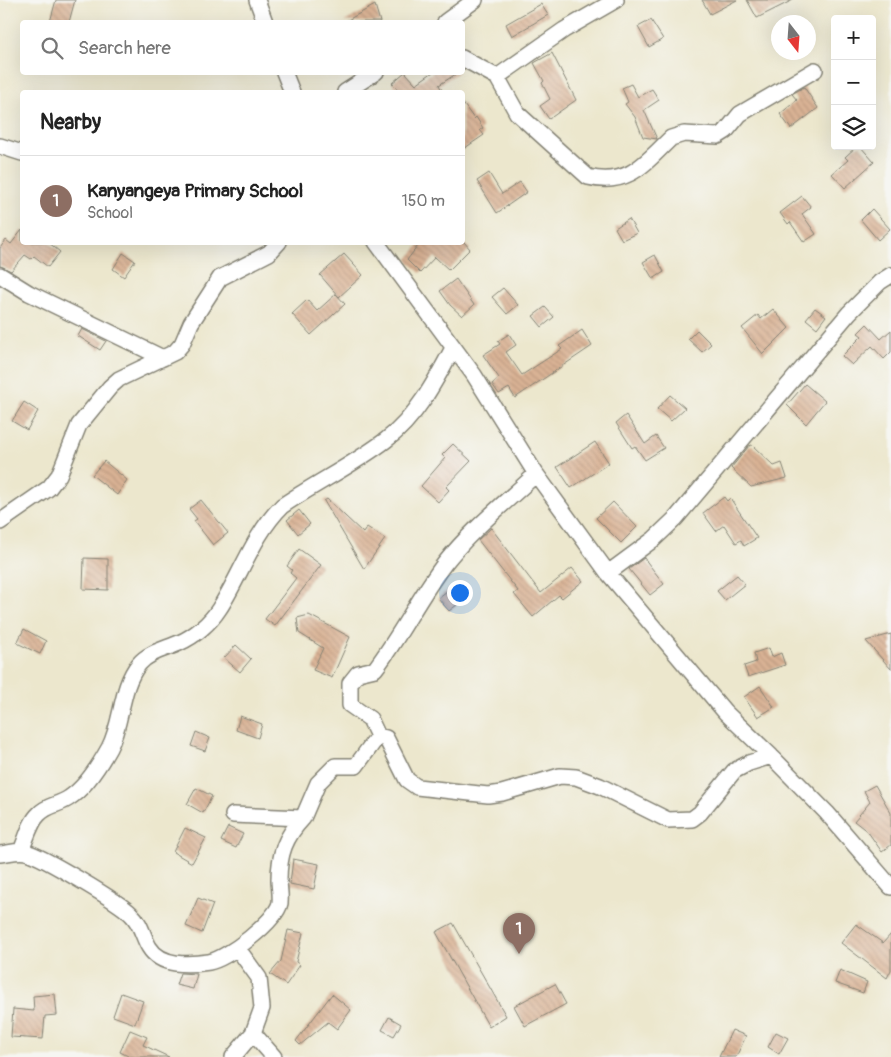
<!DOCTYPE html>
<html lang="en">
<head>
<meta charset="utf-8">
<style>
  body { margin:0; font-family:Pangolin,sans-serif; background:#f6f6f6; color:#222 }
  .controls { position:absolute; right:15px; top:15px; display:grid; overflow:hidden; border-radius:5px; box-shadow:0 5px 20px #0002 }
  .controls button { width:45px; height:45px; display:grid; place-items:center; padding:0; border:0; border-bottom:1px solid #e0e0e0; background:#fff; color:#222; font:25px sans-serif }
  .compass { position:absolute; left:771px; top:15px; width:45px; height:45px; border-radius:50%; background:#fff; box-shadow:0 5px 20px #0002; rotate:163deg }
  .you { position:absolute; left:459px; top:592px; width:18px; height:18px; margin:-12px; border:4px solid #fff; border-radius:50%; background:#1a73e8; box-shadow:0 0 0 8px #1a73e833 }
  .badge { display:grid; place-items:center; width:32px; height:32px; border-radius:50%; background:#db2777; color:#fff; font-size:16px; font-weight:700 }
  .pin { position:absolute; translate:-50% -41px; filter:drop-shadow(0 1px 2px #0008) }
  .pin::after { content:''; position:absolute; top:26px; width:18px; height:15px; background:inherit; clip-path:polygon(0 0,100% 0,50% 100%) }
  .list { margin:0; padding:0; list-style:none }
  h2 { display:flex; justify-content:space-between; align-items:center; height:65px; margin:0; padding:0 20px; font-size:21px }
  h2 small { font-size:16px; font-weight:400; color:#767676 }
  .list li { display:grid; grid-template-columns:32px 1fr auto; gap:15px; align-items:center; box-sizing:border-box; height:90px; padding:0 20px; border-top:1px solid #e0e0e0 }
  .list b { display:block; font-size:19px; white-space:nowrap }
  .list p { margin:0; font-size:16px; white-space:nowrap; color:#767676 }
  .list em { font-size:16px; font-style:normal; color:#767676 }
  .icon { flex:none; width:28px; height:28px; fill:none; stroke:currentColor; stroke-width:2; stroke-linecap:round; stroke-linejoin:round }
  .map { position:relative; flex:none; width:891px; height:1057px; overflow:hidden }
  .search { position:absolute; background:#fff; box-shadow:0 5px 20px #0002; left:20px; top:20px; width:445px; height:55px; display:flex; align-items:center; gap:12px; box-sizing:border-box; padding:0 18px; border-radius:5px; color:#767676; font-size:19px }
  .panel { position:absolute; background:#fff; box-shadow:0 5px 20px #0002; left:20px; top:90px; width:445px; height:155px; border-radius:5px }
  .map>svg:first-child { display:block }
</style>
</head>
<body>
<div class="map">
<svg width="891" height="1057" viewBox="0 0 891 1057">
  <defs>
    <pattern id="building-back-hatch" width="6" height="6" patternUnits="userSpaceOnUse" patternTransform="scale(1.25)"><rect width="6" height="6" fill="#d9b294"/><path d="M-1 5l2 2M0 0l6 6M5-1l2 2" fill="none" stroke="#ba987f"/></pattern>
  </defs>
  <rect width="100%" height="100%" fill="#f6f6f2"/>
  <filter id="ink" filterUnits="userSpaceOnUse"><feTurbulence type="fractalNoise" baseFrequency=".02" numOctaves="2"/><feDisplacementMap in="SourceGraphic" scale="10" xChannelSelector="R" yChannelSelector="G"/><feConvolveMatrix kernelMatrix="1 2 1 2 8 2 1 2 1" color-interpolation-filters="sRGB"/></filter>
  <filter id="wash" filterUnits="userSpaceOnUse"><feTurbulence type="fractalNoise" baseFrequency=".0096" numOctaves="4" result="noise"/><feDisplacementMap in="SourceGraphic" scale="20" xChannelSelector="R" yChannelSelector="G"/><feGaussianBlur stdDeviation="1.12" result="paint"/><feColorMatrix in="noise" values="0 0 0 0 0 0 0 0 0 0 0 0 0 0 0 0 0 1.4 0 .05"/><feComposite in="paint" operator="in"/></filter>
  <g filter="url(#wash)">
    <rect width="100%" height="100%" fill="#ece7cd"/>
    <g id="blocks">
      <path fill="url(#building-back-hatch)" d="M56,0H75L69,22H50Z
        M702,0H737L710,14Z
        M747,0H793L757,18Z
        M541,4L548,15L512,36L506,24Z
        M375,5L380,22H344Z
        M651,20L663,39L649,47L638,27Z
        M552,53L576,100L549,119L540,106L550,99L542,83L544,81L534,63Z
        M405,72L416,84L433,72H459L439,85L443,92H400L392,83Z
        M631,84L638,97L652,89L659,100L644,110L657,139L643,137L635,117L625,104L628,102L622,88Z
        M804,87L818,108L791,129L780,114L797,100L792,94Z
        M462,102L474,119L476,117L483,128L480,130L484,135L462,150Z
        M857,146H860L874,162L845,188L832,174L848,160L845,157Z
        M489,173L502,194L520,182L527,192L497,213L477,181Z
        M802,196L811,207L802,214L816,234L804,242L790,222L788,224L780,213Z
        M872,209L890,229L878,240L861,220Z
        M629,219L637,233L622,240L615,228Z
        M22,230V242H48L60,252L48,267L34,256L31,259L25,255L11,271L0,266V248L6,240L11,244Z
        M421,242H464L470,249L449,270L435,257L420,273L407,260Z
        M123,253L135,261L124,277L113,269Z
        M344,254L363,275L339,297L320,275Z
        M655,255L664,272L653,279L643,262Z
        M456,279L474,305L462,316L450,305L440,291Z
        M503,288L518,305L507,314L492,297Z
        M336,294L345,304L311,335L292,314L307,300L317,311Z
        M545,307L554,317L542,327L533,316Z
        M815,308L826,316L817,328L806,319Z
        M773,309L789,328L763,354L742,328L758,315L761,319Z
        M867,324L881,339L891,330V352L884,359L872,346L852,365L842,356L862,336L858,333Z
        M82,329L106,341L100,350L78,336Z
        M582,330L592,346L515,398L509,388L499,394L492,384L499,378L483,355L500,344L498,341L509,334L516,345L506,352L522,375L562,349L559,346Z
        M697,330L711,344L702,352L688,339Z
        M805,384L825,401L806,424L787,405Z
        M670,395L685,408L671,421L657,409Z
        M24,402L38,411L27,430L12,421Z
        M626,415L645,444L656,436L664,448L645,460L635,446L632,448L616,423Z
        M595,442L609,463L571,488L557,467Z
        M453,444L471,461L446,487L449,490L438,502L421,486L445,458L442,455Z
        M752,445L774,466L782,463L787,478L751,487L731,468L749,446Z
        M104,461L127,480L117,495L92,475Z
        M724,497L727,501L730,498L757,538L744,546L741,540L736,543L724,525L716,531L703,513Z
        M327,499L363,533L367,527L385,539L364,569L324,501Z
        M201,500L228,533L213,545L194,521L197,519L189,509Z
        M613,502L637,527L621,543L596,518Z
        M299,510L310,524L298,534L287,520Z
        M491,528L541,593L572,568L583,581L562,598L559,595L533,617L514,594L518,591L478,540Z
        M299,549L321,565L275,626L265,619L296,578L290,573L292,570L287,566Z
        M84,558L108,559V590L83,589Z
        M644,558L664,584L650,595L629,569Z
        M737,575L745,584L725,600L717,591Z
        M452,587L462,601L449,611L438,598Z
        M309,615L350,637L332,678L313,670L323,648L299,633L297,618Z
        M24,629L46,641L40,654L17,643Z
        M891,634V669L866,641Z
        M236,645L251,659L240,672L224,658Z
        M769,648L772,657L781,653L785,665L748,677L744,666L756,662L754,653Z
        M760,686L774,707L758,717L744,697Z
        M240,716L262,724L258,738L236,730Z
        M196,732L210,738L205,751L191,746Z
        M875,785L891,813V845L882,852L868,832L854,821L870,802L864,791Z
        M196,788L212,796L203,813L187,804Z
        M228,827L243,834L236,848L221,841Z
        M185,828L206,838L192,863L173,852Z
        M293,859L319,864L314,889L290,884Z
        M198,898L213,904L202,933L186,926Z
        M453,923L506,1016L489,1027L436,932Z
        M856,924L883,943L891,934V970L887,978L841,943Z
        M288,930L303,933L296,962L300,965L286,985L270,974L281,961Z
        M840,970L867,982L863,993L835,983Z
        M180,973L197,974L193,989L176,985Z
        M555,984L566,1004L525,1026L514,1006Z
        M121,993L143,1001L135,1024L113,1016Z
        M55,994L57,1015L45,1016L43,1039L11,1037L13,1009L34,1011L33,996Z
        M332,994L351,1010L337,1029L328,1022L300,1045L296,1041Z
        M389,1017L401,1024L394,1036L382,1030Z
        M130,1030L147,1037L143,1045L169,1057H130L120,1052Z
        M732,1030L746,1036L736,1057H719Z
        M776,1032L788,1038L779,1054L768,1047Z"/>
    </g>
  </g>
  <g filter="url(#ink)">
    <use href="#blocks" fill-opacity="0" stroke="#848274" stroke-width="1"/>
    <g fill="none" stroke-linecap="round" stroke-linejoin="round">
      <g stroke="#848274" stroke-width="18">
        <path id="street" d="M257,0L265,22
          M445,22L475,0
          M462,58L497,77L517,113L588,177C628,187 645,163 671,138L684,134L718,136L726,131L740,114L815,70
          M284,72L292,92
          M497,77L564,30L616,0
          M345,92L376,72
          M0,146L22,153
          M376,242L474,375L536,474L608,573L725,712L771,756L827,813L891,887
          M0,275L29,293L163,358
          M0,522L49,488L59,475L79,425L110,387L119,379L175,352L182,344L191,323L220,278L269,253L279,242
          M608,573L654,539L676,518L849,313L880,282L891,275
          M378,736L370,719L350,705V683L358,673L375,669C401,635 419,597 445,563C471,530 505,503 536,474
          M233,815L303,818L318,783L335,766H356L378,736L386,738L407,780L417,787L488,795L502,793L560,776L576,777L600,786L668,820L692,819L700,813L734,771L749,763L771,756
          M21,851C26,840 30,822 39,814C47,805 59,805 69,798C86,787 99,766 109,748C123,722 120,687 139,664C149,652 166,649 179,643C195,636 210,623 219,609C241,575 253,535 282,506C316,483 353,465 386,440C416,418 436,380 453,348
          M0,854C9,853 18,850 26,852C42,856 119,902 131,914C141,923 143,937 149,947C161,967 189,965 209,962C227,959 276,921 280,903C281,895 279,887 279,880C279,854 285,837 303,818
          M253,1033L274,1057
          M233,1057L253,1033L262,1008L259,978L238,949"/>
      </g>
      <use href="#street" stroke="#fff" stroke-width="15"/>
    </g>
  </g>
</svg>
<div class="controls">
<button>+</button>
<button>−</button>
<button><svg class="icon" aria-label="layers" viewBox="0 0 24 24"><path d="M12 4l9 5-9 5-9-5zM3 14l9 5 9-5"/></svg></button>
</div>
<svg class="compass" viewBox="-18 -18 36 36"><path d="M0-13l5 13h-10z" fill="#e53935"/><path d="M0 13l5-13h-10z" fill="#767676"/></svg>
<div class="you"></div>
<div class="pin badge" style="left:519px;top:954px;background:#8d6e63">1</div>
<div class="search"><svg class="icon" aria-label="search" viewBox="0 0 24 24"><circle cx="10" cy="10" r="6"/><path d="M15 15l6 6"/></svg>Search here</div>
<section class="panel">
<h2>Nearby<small></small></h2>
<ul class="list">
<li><span class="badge" style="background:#8d6e63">1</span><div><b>Kanyangeya Primary School</b><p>School</p></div><em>150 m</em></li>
</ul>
</section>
</div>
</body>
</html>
